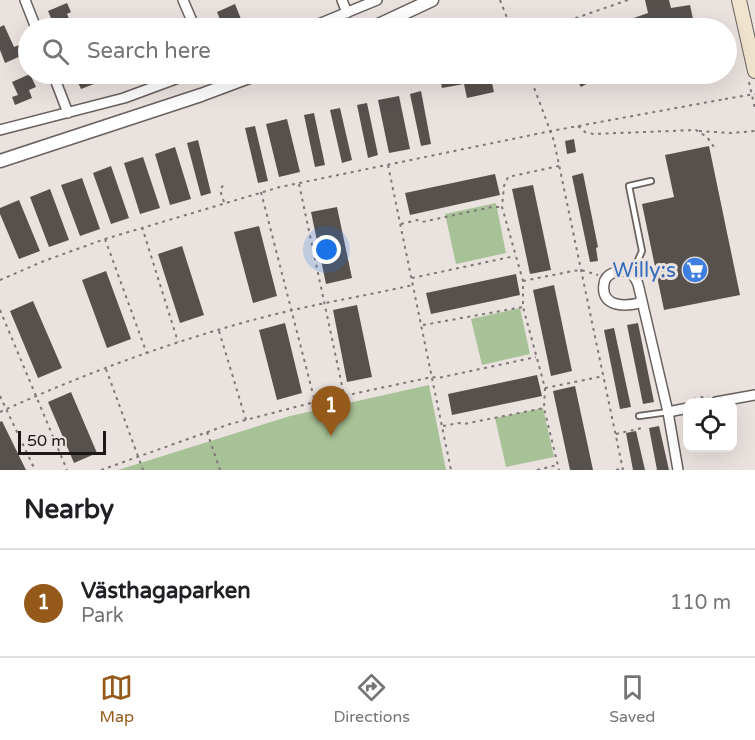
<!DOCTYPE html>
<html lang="en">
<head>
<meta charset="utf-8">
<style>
  body { margin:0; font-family:"Varela Round",sans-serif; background:#f6f6f6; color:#202124 }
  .controls { position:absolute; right:18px; bottom:18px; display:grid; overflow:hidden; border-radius:12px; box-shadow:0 6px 24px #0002 }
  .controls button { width:54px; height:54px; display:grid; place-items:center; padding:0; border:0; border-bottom:2px solid #e0e0e0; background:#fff; color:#202124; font:30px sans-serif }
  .scale { position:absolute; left:18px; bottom:15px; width:88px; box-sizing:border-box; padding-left:6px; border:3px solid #1b1817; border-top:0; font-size:16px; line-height:21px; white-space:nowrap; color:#1b1817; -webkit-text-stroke:4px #eae2df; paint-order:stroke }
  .you { position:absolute; left:327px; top:250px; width:21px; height:21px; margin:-15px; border:4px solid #fff; border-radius:50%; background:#1a73e8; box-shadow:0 0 0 9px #1a73e833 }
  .badge { display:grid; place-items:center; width:39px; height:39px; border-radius:50%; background:#95591a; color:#fff; font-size:20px; font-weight:700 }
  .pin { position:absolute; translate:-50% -50px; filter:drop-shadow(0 2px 3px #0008) }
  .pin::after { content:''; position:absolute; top:32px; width:21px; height:18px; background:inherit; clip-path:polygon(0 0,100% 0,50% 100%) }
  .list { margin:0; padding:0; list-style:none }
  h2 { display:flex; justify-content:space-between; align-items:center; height:78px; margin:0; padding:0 24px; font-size:26px }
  h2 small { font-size:20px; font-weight:400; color:#757577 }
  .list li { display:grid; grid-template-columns:39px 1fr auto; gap:18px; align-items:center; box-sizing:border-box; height:108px; padding:0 24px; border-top:2px solid #e0e0e0 }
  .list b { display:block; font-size:22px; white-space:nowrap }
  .list p { margin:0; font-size:20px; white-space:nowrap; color:#757577 }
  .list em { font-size:20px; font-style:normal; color:#757577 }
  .icon { flex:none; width:33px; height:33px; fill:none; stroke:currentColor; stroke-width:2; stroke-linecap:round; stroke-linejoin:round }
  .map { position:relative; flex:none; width:755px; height:470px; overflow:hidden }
  .search { position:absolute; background:#fff; box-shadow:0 6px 24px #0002; left:18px; right:18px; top:18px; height:66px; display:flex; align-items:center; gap:15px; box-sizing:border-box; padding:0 21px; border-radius:33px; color:#757577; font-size:22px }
  .sheet { height:186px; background:#fff }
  nav { display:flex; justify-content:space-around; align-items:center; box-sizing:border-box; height:84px; border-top:2px solid #e0e0e0; background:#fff; font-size:16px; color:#757577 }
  nav a { display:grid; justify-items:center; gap:3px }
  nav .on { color:#95591a }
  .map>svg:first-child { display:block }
</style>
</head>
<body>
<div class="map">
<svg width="755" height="470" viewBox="0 0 755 470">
  <rect width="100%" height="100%" fill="#eae2df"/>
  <path fill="#a8c297" d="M496,203L506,253L456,264L445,214Z
    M520,308L530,354L482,365L471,319Z
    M429,385L446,470H118L290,416Z
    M543,408L554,457L506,467L495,418Z"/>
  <path fill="#57514e" d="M645,0H669L671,8L690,5L695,28H605L648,13Z
    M67,3L71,12L67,14L73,28H55L48,11Z
    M235,4L241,19L223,27L217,12Z
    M4,25L14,47L19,45L23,55L5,63L0,50V27Z
    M30,74L36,87L29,90L32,98L15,105L12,97L18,95L12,82Z
    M74,74H101L96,76L99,82L81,89Z
    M439,74H490L494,92L467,98L464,84L442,88Z
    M573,74H601L602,75L581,87Z
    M421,91L431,144L421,146L410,94Z
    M399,96L410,149L389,153L378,100Z
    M367,103L378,155L368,158L357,105Z
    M340,108L352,160L342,163L330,110Z
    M314,113L325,165L315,167L304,115Z
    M287,119L300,172L279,177L266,124Z
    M255,126L268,181L258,183L245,128Z
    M574,139L576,152L567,154L565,141Z
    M198,140L211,193L201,196L187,143Z
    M709,146L740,295L664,310L642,204L674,197L665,155Z
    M175,147L191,199L170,205L155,154Z
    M143,157L160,208L140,214L124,163Z
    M111,166L129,218L111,224L93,173Z
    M583,173L598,247L596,248L598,261L590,262L572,176Z
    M495,174L500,195L410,215L405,193Z
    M82,178L100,229L80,236L61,185Z
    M533,185L551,270L530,274L512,189Z
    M50,189L69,240L49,247L30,197Z
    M19,200L40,251L19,259L0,214V208Z
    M337,207L352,278L326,284L311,212Z
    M259,226L277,296L253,303L234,232Z
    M182,246L204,315L180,323L158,254Z
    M106,271L131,339L107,348L82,280Z
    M516,274L520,295L431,314L426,293Z
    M554,285L572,371L551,376L533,290Z
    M33,301L62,368L38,378L10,311Z
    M357,305L372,377L347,382L333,310Z
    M285,323L302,393L277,400L259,330Z
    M638,323L654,402L643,404L627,325Z
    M614,328L631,407L620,409L604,330Z
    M537,375L542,396L452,415L448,394Z
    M575,386L593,470H570L553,391Z
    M71,392L97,453L74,463L48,402Z
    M2,421L26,470H0V422Z
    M659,426L669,470H657L649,428Z
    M636,431L645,470H633L626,433Z"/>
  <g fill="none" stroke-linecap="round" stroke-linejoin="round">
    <g stroke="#68615e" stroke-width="8">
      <path id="service" d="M632,274L642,251L629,186L651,181
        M639,416L668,412"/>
    </g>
    <g stroke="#68615e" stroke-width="12">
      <path id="minor" d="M25,0L36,28
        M183,0L195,28
        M342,0L347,13
        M309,28L377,0
        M53,74L68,113
        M0,130L124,98L189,74
        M642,302C627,307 600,308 604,284C605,273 621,268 630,273C634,275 636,280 638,284L668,412L678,470
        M716,402L755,395
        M668,412L688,408"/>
    </g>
    <g stroke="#68615e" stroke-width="15">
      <path id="tertiary" d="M372,28L432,0
        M0,161L201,95L257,74"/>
    </g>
    <g stroke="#68615e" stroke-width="16">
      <path id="secondary" d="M739,0L755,71"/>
    </g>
    <path stroke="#7d7876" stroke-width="2" stroke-dasharray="3 4.5" stroke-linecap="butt" d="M500,0L511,28
      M547,28L628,0
      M529,74L554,141L623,470
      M749,82L755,109
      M578,126L585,132L593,134L696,130L707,137L716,150
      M699,131L731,133L755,131
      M388,165L451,470
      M559,166L508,177L504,186L502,207L523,281V307L545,388L544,408L559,470
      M299,184L344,395
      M261,192L315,402
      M224,202L220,190L224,184
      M401,224L417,220L422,222L492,207H502
      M142,227L178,342
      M105,239L147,354
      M412,278L515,256
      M0,280L44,261L105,239L280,187L551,131L725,99
      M523,281L573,271L581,270L598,275
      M0,310L67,470
      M423,325L523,307
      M219,331L246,420
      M106,369L143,470
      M545,388L604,376
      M0,396L35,470
      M693,399L708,396
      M0,412C92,370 194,333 293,310C333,301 373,294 413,285
      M443,426L459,423L464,424L544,408
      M207,432L220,470
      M616,434L642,428
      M101,470L230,424L315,402L432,377L438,378L536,357
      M537,470L557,465
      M616,470L623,468"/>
    <use href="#service" stroke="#fff" stroke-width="4.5"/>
    <use href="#minor" stroke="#fff" stroke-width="9"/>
    <use href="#tertiary" stroke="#fff" stroke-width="12"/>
    <use href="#secondary" stroke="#f0e4ce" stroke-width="14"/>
    <path stroke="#7d7876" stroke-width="2" stroke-dasharray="3 4.5" stroke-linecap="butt" d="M725,99L755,94"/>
  </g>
  <defs>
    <g id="supermarket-disc" transform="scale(1.35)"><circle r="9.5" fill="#3f7fe0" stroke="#eae2df"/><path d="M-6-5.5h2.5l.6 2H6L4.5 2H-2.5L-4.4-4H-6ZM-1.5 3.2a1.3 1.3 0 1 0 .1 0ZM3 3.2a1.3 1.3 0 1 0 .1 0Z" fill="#fff"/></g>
  </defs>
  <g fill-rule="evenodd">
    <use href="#supermarket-disc" x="695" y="270"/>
  </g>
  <g text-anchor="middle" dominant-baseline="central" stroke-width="6" stroke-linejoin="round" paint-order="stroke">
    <g font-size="21" fill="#366cbe" stroke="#eae2df" text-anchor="end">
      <text x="676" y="270">Willy:s</text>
    </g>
  </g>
</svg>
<div class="controls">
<button><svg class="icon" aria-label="locate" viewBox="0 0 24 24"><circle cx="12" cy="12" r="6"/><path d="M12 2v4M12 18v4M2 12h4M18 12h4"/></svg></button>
</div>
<div class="scale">50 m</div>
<div class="you"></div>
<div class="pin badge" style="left:331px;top:436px">1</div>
<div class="search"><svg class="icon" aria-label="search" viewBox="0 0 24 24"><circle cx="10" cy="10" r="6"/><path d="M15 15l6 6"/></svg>Search here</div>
</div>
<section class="sheet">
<h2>Nearby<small></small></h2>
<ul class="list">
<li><span class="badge">1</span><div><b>Västhagaparken</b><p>Park</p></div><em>110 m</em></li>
</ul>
</section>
<nav>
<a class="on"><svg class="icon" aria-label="map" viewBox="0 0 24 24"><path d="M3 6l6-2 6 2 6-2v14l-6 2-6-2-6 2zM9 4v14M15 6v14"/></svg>Map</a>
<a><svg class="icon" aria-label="directions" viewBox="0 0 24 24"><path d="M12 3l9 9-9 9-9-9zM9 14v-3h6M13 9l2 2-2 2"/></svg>Directions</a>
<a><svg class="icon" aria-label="saved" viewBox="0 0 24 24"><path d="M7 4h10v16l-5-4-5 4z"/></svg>Saved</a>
</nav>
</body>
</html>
